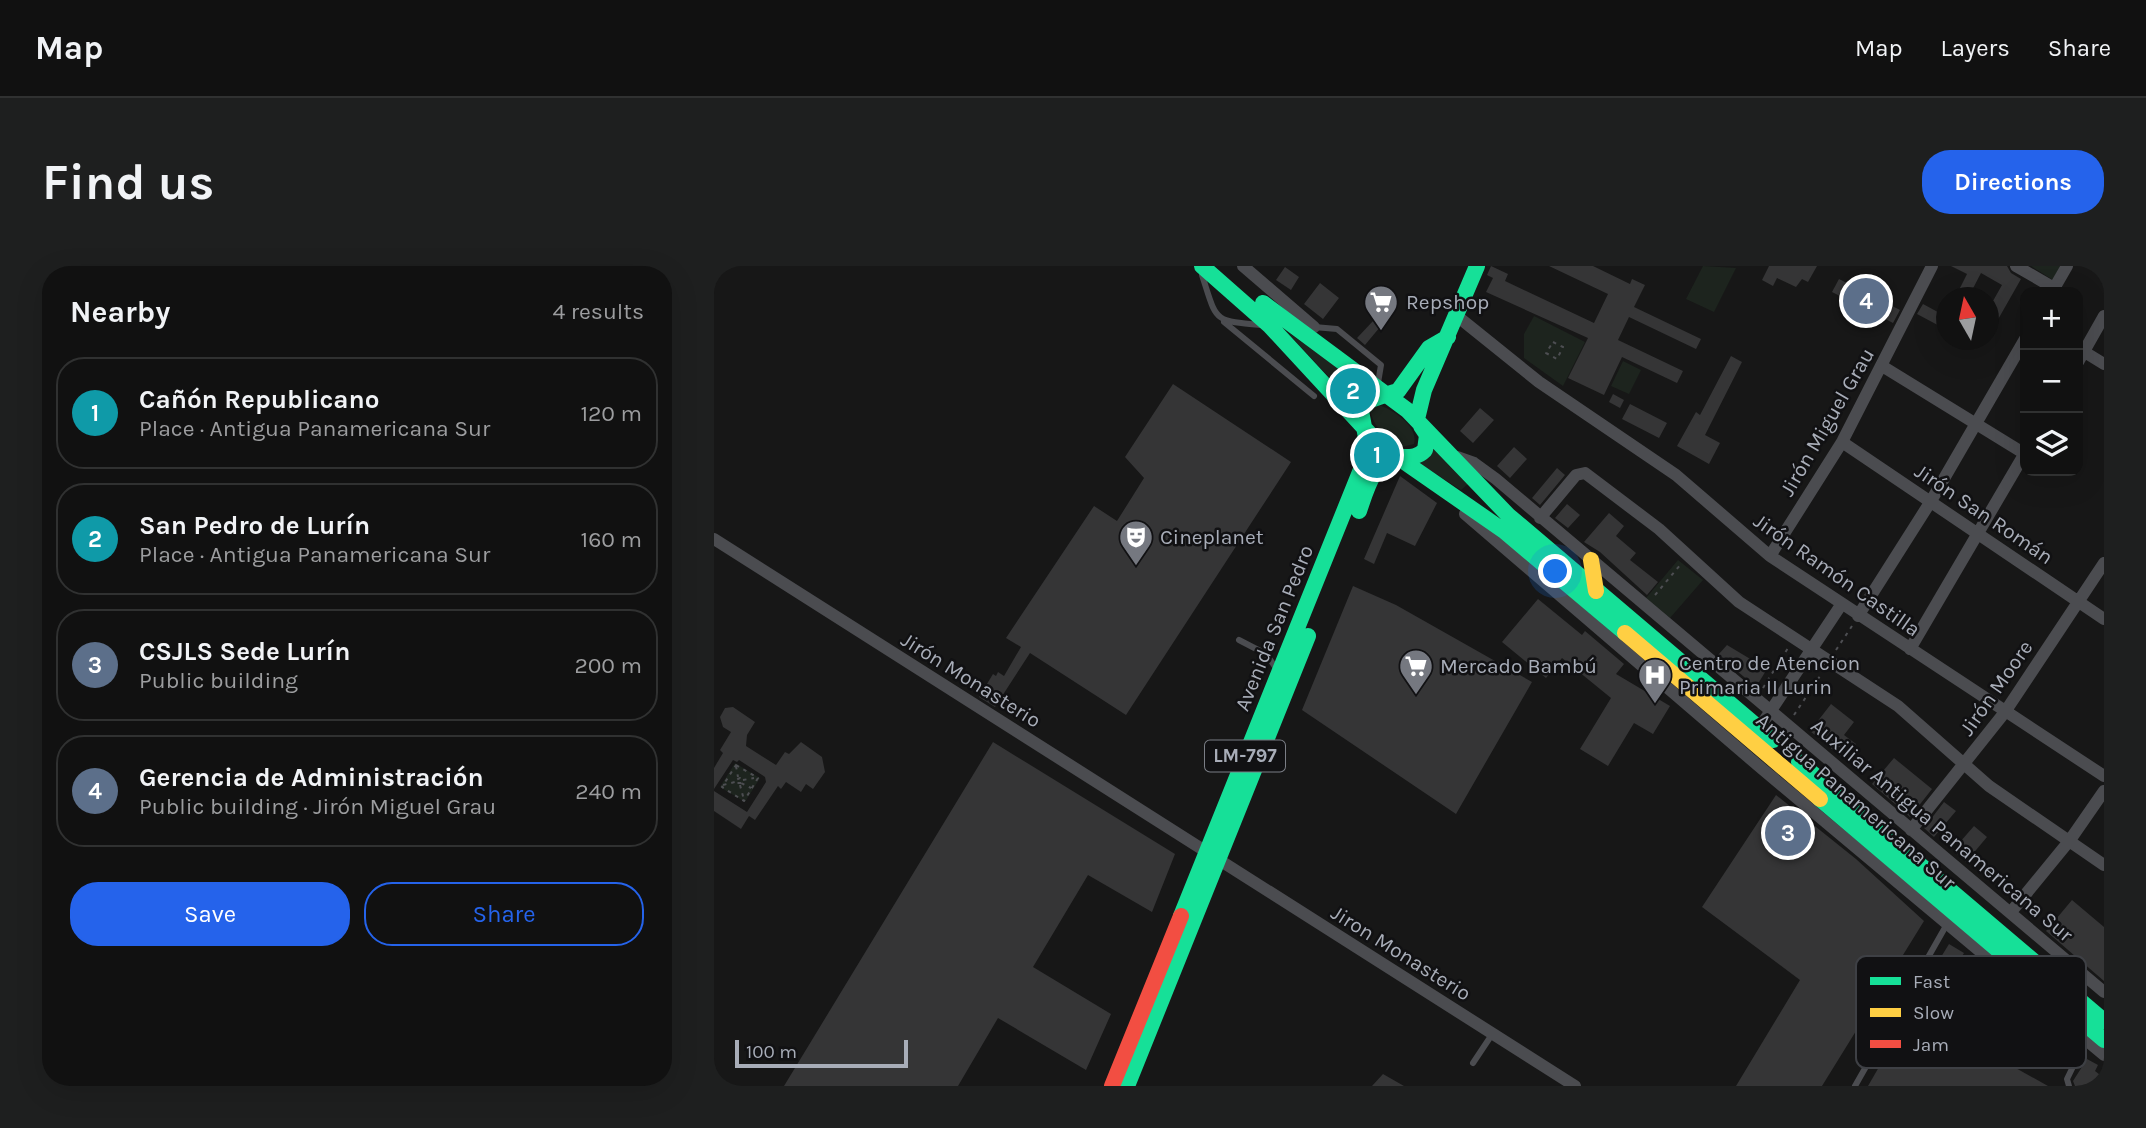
<!DOCTYPE html>
<html lang="en">
<head>
<meta charset="utf-8">
<style>
  body { margin:0; font-family:Karla,sans-serif; background:#1e1f1f; color:#f1f3f6 }
  .controls { position:absolute; right:21px; top:21px; display:grid; overflow:hidden; border-radius:14px; box-shadow:0 7px 28px #0002 }
  .controls button { width:63px; height:63px; display:grid; place-items:center; padding:0; border:0; border-bottom:2px solid #303131; background:#111; color:#f1f3f6; font:35px sans-serif }
  .compass { position:absolute; left:1222px; top:21px; width:63px; height:63px; border-radius:50%; background:#111; box-shadow:0 7px 28px #0002; rotate:351deg }
  .scale { position:absolute; left:21px; bottom:18px; width:173px; box-sizing:border-box; padding-left:7px; border:4px solid #a8adb8; border-top:0; font-size:19px; line-height:24px; white-space:nowrap; color:#a8adb8; -webkit-text-stroke:5px #111113; paint-order:stroke }
  .you { position:absolute; left:842px; top:306px; width:24px; height:24px; margin:-18px; border:5px solid #fff; border-radius:50%; background:#1a73e8; box-shadow:0 0 0 10px #1a73e833 }
  .badge { display:grid; place-items:center; width:46px; height:46px; border-radius:50%; background:#2563eb; color:#fff; font-size:23px; font-weight:700 }
  .pin { position:absolute; translate:-50% -50%; border:4px solid #fff; box-shadow:0 2px 7px #0006 }
  .list { margin:0; padding:0; list-style:none }
  h2 { display:flex; justify-content:space-between; align-items:center; height:91px; margin:0; padding:0 28px; font-size:30px }
  h2 small { font-size:23px; font-weight:400; color:#9c9d9f }
  .list li { display:grid; grid-template-columns:46px 1fr auto; gap:21px; align-items:center; box-sizing:border-box; height:112px; margin:0 14px 14px; padding:0 14px; border:2px solid #303131; border-radius:28px }
  .list b { display:block; font-size:26px; white-space:nowrap }
  .list p { margin:0; font-size:23px; white-space:nowrap; color:#9c9d9f }
  .list em { font-size:23px; font-style:normal; color:#9c9d9f }
  .actions { display:flex; gap:14px; padding:21px 28px }
  .actions a { flex:1; padding:16px 0; border:2px solid #2563eb; border-radius:28px; text-align:center; font-size:24px; color:#2563eb }
  .actions .main { background:#2563eb; color:#fff }
  .icon { flex:none; width:38px; height:38px; fill:none; stroke:currentColor; stroke-width:2; stroke-linecap:round; stroke-linejoin:round }
  .map { position:relative; flex:none; width:1390px; height:820px; overflow:hidden; border-radius:28px }
  header { display:flex; align-items:center; gap:42px; box-sizing:border-box; height:98px; padding:0 35px; background:#111; border-bottom:2px solid #303131 }
  header strong { font-size:33px }
  nav { display:flex; gap:38px; margin-inline-start:auto; font-size:24px }
  .intro { display:flex; align-items:center; justify-content:space-between; box-sizing:border-box; height:168px; padding:0 42px }
  h1 { margin:0; font-size:49px }
  .button { padding:18px 32px; border-radius:28px; background:#2563eb; color:#fff; font-size:24px; font-weight:700 }
  main { display:flex; gap:42px; padding:0 42px }
  aside { flex:1; background:#111; border-radius:28px; box-shadow:0 7px 28px #0002 }
  .map>svg:first-child { display:block }
</style>
</head>
<body>
<header>
<strong>Map</strong>
<nav><a>Map</a><a>Layers</a><a>Share</a></nav>
</header>
<div class="intro"><h1>Find us</h1><a class="button">Directions</a></div>
<main>
<aside>
<h2>Nearby<small>4 results</small></h2>
<ul class="list">
<li><span class="badge" style="background:#0f9aa8">1</span><div><b>Cañón Republicano</b><p>Place · Antigua Panamericana Sur</p></div><em>120 m</em></li>
<li><span class="badge" style="background:#0f9aa8">2</span><div><b>San Pedro de Lurín</b><p>Place · Antigua Panamericana Sur</p></div><em>160 m</em></li>
<li><span class="badge" style="background:#5c6f8a">3</span><div><b>CSJLS Sede Lurín</b><p>Public building</p></div><em>200 m</em></li>
<li><span class="badge" style="background:#5c6f8a">4</span><div><b>Gerencia de Administración</b><p>Public building · Jirón Miguel Grau</p></div><em>240 m</em></li>
</ul>
<div class="actions"><a class="main">Save</a><a>Share</a></div>
</aside>
<div class="map">
<svg width="1390" height="820" viewBox="0 0 1390 820">
  <rect width="100%" height="100%" fill="#171717"/>
  <path fill="#1d241e" d="M989,0L1022,2L1000,46L972,33Z
    M1317,0H1346L1339,14Z
    M820,50L871,76L849,120L810,92V68Z
    M573,66L653,120L639,137Z
    M909,95L927,104L915,128L897,120Z
    M665,139C680,144 705,161 700,178L688,181C672,171 659,162 656,143Z
    M721,181L754,218L747,224L706,198Z
    M964,294L989,314L956,352L932,332Z
    M21,497L46,512L31,536L6,521Z"/>
  <path fill="#353536" d="M777,0L794,8L791,15L880,57L894,28L835,0H879L916,18L918,13L931,19L920,41L987,73L982,83L915,51L904,74L969,105L963,117L908,91L890,129L854,112L874,72L772,26L779,12L773,9Z
    M1055,0H1103L1094,16L1088,13L1082,21L1063,12L1059,20L1048,14Z
    M1237,0H1293L1297,7L1307,13L1282,57L1275,53V42L1288,19L1267,7L1254,32H1241L1253,8Z
    M571,1L585,11L577,24L562,14Z
    M1125,13L1186,44L1179,57L1118,26Z
    M606,17L625,32L609,53L590,38Z
    M1209,38L1233,51V64L1203,48Z
    M659,55L666,61L651,79L643,72Z
    M1017,90L1028,96L991,169L1006,177L995,198L963,180L982,146L986,149Z
    M459,118L577,196L412,449L316,387L281,441L265,431L279,408L282,410L284,406L290,410L307,381L292,372L380,240L403,255L430,212L411,191Z
    M899,128L910,134L906,142L895,136Z
    M916,138L953,157L945,172L908,153Z
    M766,142L780,154L759,177L746,165Z
    M800,181L813,193L796,212L783,200Z
    M843,202L851,209L826,239L818,232Z
    M686,210L723,237L701,280L673,267L660,298L650,293Z
    M853,238L866,249L854,262L841,252Z
    M895,247L910,260L902,270L922,287L916,294L944,316L933,329L886,286L870,276Z
    M639,320L682,339L818,416L742,548L588,444Z
    M824,333L868,369L871,365L910,398L902,408L956,440L939,468L920,457L894,500L866,483L897,432L848,392L832,412L788,376Z
    M1013,379L1053,403L1042,421L1004,389Z
    M1117,438L1140,456L1130,469L1142,478L1130,493L1096,465Z
    M19,441L41,456L33,469L32,480L62,499L71,486L75,488L87,476L108,491L111,506L99,523L92,518L87,526L72,516L67,523L64,520L41,554L35,550L27,563L0,545V525L33,546L52,516L51,511L25,494L23,496L19,494L0,523V502L9,487L6,484L17,466L9,461L6,451L11,442Z
    M279,476L461,588L438,646L374,609L319,701L397,748L372,804L284,752L244,820H70Z
    M1180,492L1218,523L1196,551L1158,518Z
    M1062,529L1142,593L1210,655L1108,820H1022L1086,714L988,641Z
    M1230,536L1242,545L1220,571L1210,562Z
    M1260,560L1273,571L1252,596L1239,584Z
    M1358,634L1390,661V715L1332,665Z
    M1235,678L1250,687L1231,719L1216,709Z
    M1198,744L1334,820H1154Z
    M1373,793L1384,799L1381,805L1390,812V820H1361L1359,815Z
    M669,808L690,820H658Z"/>
  <g fill="none" stroke-linecap="round" stroke-linejoin="round">
    <path stroke="#4d4e52" stroke-width="2" stroke-dasharray="3.5 5" stroke-linecap="butt" d="M839,76L849,81L843,93L832,87Z
      M941,329L967,298
      M1122,384L1138,360
      M1049,422L1074,382
      M1080,449L1108,407
      M22,499L44,512L30,535L8,521Z
      M22,500L24,511
      M29,514L40,512
      M27,517H23L22,514L26,512L27,517L37,522
      M9,519L21,516
      M26,519L30,534"/>
    <path stroke="#4b4c50" stroke-width="6" d="M488,9C503,55 498,55 547,59
      M510,56L600,130
      M600,61L623,63L667,99L664,117
      M525,374L552,388L562,402
      M1294,768L1316,727
      M759,797L779,767
      M1141,820L1233,658
      M1355,820L1353,813L1372,774"/>
    <path stroke="#4b4c50" stroke-width="12" d="M529,0L600,61
      M1302,0L1340,22
      M1384,0L1390,3
      M1338,26L1353,0
      M743,50L825,116L962,209L1056,290L1390,510
      M1364,82L1390,98
      M1364,96L1390,50
      M1168,100L1311,188
      M1128,176L1390,353
      M743,191L760,197L782,213L1390,726
      M751,248L1047,502L1390,789
      M826,252L862,209L871,207L945,263L1025,336L1184,440L1275,520L1390,599
      M0,273L861,820
      M1056,290L1128,176L1218,0
      M1144,350L1217,235L1311,73
      M1196,383L1311,187
      M1042,467L1127,339
      M1197,564L1291,446L1390,297
      M1297,646L1356,574L1390,525"/>
    <path stroke="#16e098" stroke-width="16" d="M488,0L556,60L666,179L790,265L911,367
      M549,37L693,144L794,249L1059,474
      M671,129L684,125L715,82L734,71
      M703,153L710,124L763,0
      M645,245C652,225 660,192 685,191C696,191 703,192 711,184L713,169L707,160
      M1085,496L1390,755
      M1106,533L1390,774
      M467,650L650,196L654,182L647,145L654,135L671,129
      M413,820L594,370"/>
    <path stroke="#ffcf43" stroke-width="16" d="M877,294L882,325
      M911,367L1106,533"/>
    <path stroke="#f24e42" stroke-width="16" d="M398,820L467,650"/>
  </g>
  <defs>
    <g id="supermarket-pin" transform="scale(1.75)"><path d="M0 17L-7.5 6A9.5 9.5 0 1 1 7.5 6Z" fill="#757880" stroke="#111113"/><path d="M-6-5.5h2.5l.6 2H6L4.5 2H-2.5L-4.4-4H-6ZM-1.5 3.2a1.3 1.3 0 1 0 .1 0ZM3 3.2a1.3 1.3 0 1 0 .1 0Z" fill="#fff"/></g>
    <g id="theatre-pin" transform="scale(1.75)"><path d="M0 17L-7.5 6A9.5 9.5 0 1 1 7.5 6Z" fill="#757880" stroke="#111113"/><path d="M-5-5.5Q0-4 5-5.5V0Q5 5 0 6Q-5 5-5 0ZM-3.3-2.5H-1v1.5H-3.3ZM1-2.5H3.3v1.5H1ZM-2.8 1Q0 5.5 2.8 1Z" fill="#fff"/></g>
    <g id="hospital-pin" transform="scale(1.75)"><path d="M0 17L-7.5 6A9.5 9.5 0 1 1 7.5 6Z" fill="#757880" stroke="#111113"/><path d="M-5-5h3v3.5h4V-5h3V5h-3V1.5h-4V5h-3Z" fill="#fff"/></g>
  </defs>
  <g fill-rule="evenodd">
    <use href="#supermarket-pin" x="667" y="36"/>
    <use href="#theatre-pin" x="422" y="271"/>
    <use href="#supermarket-pin" x="702" y="400"/>
    <use href="#hospital-pin" x="941" y="409"/>
  </g>
  <g text-anchor="middle" dominant-baseline="central" stroke-width="5" stroke-linejoin="round" paint-order="stroke">
    <rect fill="#111113" stroke="#7b7e86" stroke-width="2" x="491" y="474.5" width="80" height="31" rx="5"/>
    <g font-size="19" font-weight="bold" fill="#a8adb8">
      <text x="531" y="490">LM-797</text>
    </g>
    <g font-size="21" fill="#a8adb8" stroke="#111113" text-anchor="start">
      <text x="692" y="36">Repshop</text>
      <text x="446" y="271">Cineplanet</text>
      <text x="965" y="397">Centro de Atencion<tspan x="965" dy="24">Primaria II Lurin</tspan></text>
      <text x="726" y="400">Mercado Bambú</text>
    </g>
    <g font-size="21" fill="#a8adb8" stroke="#111113">
      <text transform="translate(1113 156) rotate(-60)">Jirón Miguel Grau</text>
      <text transform="translate(1270 248) rotate(34)">Jirón San Román</text>
      <text transform="translate(1123 309) rotate(35)">Jirón Ramón Castilla</text>
      <text transform="translate(560 362) rotate(-68)">Avenida San Pedro</text>
      <text transform="translate(257 414) rotate(32)">Jirón Monasterio</text>
      <text transform="translate(1282 422) rotate(-55)">Jirón Moore</text>
      <text transform="translate(1142 535) rotate(41)">Antigua Panamericana Sur</text>
      <text transform="translate(1228 564) rotate(40)">Auxiliar Antigua Panamericana Sur</text>
      <text transform="translate(687 687) rotate(32)">Jiron Monasterio</text>
    </g>
  </g>
  <rect x="1142" y="690" width="230" height="112" rx="10" fill="#111113" stroke="#3e4045" stroke-width="2"/>
  <rect x="1156" y="711" width="31" height="8" fill="#16e098"/>
  <rect x="1156" y="742" width="31" height="9" fill="#ffcf43"/>
  <rect x="1156" y="774" width="31" height="8" fill="#f24e42"/>
  <g font-size="19" fill="#a8adb8">
    <text x="1199" y="722">Fast</text>
    <text x="1199" y="753">Slow</text>
    <text x="1199" y="785">Jam</text>
  </g>
</svg>
<div class="controls">
<button>+</button>
<button>−</button>
<button><svg class="icon" aria-label="layers" viewBox="0 0 24 24"><path d="M12 4l9 5-9 5-9-5zM3 14l9 5 9-5"/></svg></button>
</div>
<svg class="compass" viewBox="-18 -18 36 36"><path d="M0-13l5 13h-10z" fill="#e53935"/><path d="M0 13l5-13h-10z" fill="#9c9d9f"/></svg>
<div class="scale">100 m</div>
<div class="you"></div>
<div class="pin badge" style="left:663px;top:189px;background:#0f9aa8">1</div>
<div class="pin badge" style="left:639px;top:125px;background:#0f9aa8">2</div>
<div class="pin badge" style="left:1074px;top:567px;background:#5c6f8a">3</div>
<div class="pin badge" style="left:1152px;top:35px;background:#5c6f8a">4</div>
</div>
</main>
</body>
</html>
